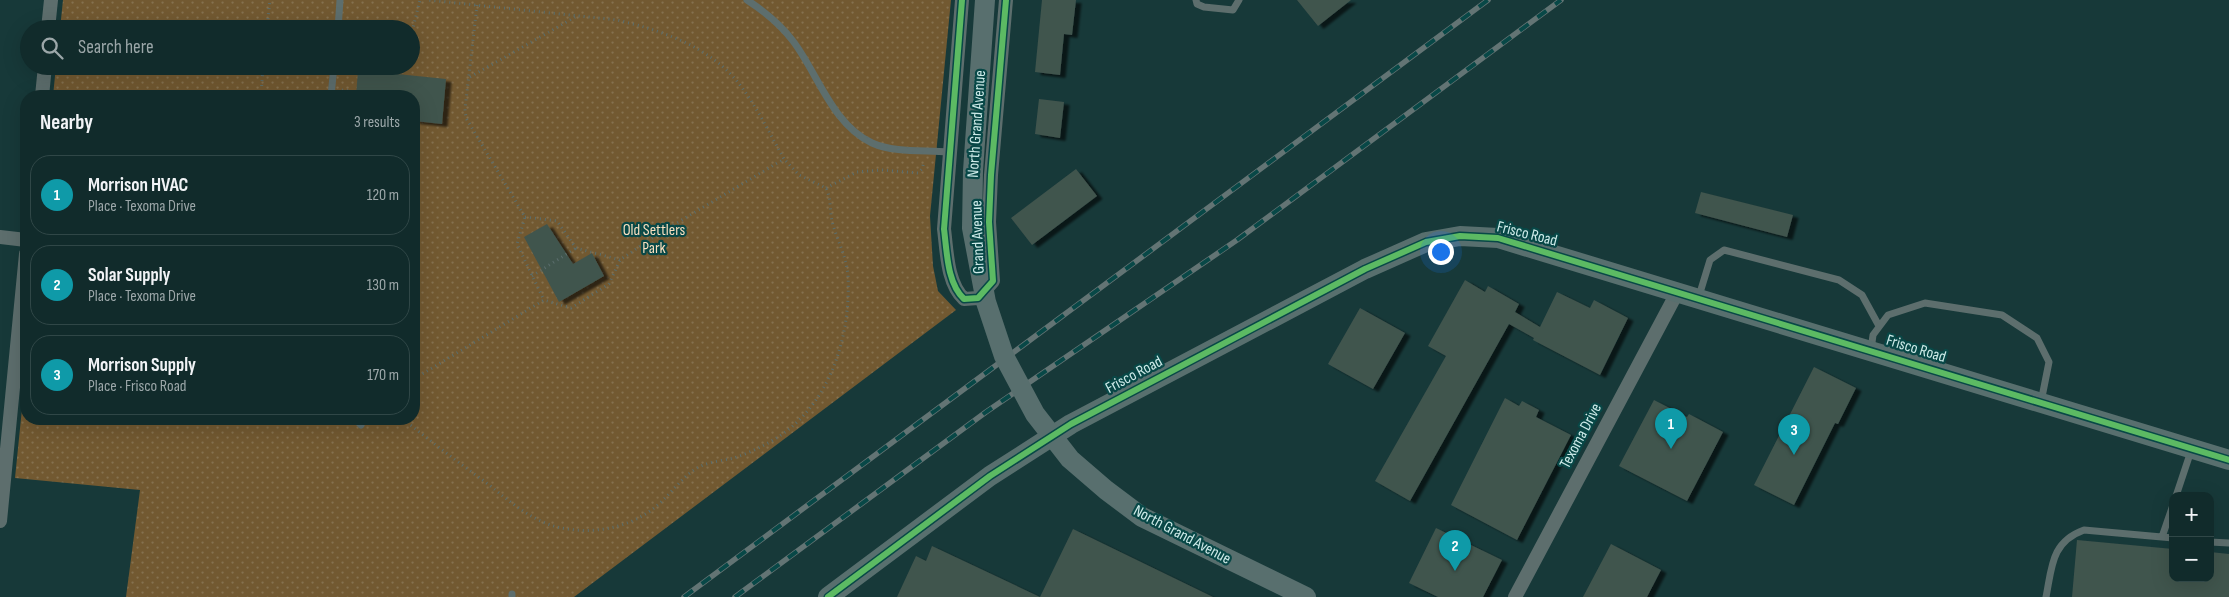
<!DOCTYPE html>
<html lang="en">
<head>
<meta charset="utf-8">
<style>
  body { margin:0; font-family:"Sofia Sans Condensed",sans-serif; background:#1e3737; color:#f1f3f6 }
  .controls { position:absolute; right:15px; bottom:15px; display:grid; overflow:hidden; border-radius:10px; box-shadow:0 5px 20px #0002 }
  .controls button { width:45px; height:45px; display:grid; place-items:center; padding:0; border:0; border-bottom:1px solid #304747; background:#112b2b; color:#f1f3f6; font:25px sans-serif }
  .you { position:absolute; left:1440px; top:251px; width:18px; height:18px; margin:-12px; border:4px solid #fff; border-radius:50%; background:#1a73e8; box-shadow:0 0 0 8px #1a73e833 }
  .badge { display:grid; place-items:center; width:32px; height:32px; border-radius:50%; background:#8abfa5; color:#fff; font-size:16px; font-weight:700 }
  .pin { position:absolute; translate:-50% -41px; filter:drop-shadow(0 1px 2px #0008) }
  .pin::after { content:''; position:absolute; top:26px; width:18px; height:15px; background:inherit; clip-path:polygon(0 0,100% 0,50% 100%) }
  .list { margin:0; padding:0; list-style:none }
  h2 { display:flex; justify-content:space-between; align-items:center; height:65px; margin:0; padding:0 20px; font-size:21px }
  h2 small { font-size:16px; font-weight:400; color:#9ca7a9 }
  .list li { display:grid; grid-template-columns:32px 1fr auto; gap:15px; align-items:center; box-sizing:border-box; height:80px; margin:0 10px 10px; padding:0 10px; border:1px solid #304747; border-radius:20px }
  .list b { display:block; font-size:19px; white-space:nowrap }
  .list p { margin:0; font-size:16px; white-space:nowrap; color:#9ca7a9 }
  .list em { font-size:16px; font-style:normal; color:#9ca7a9 }
  .icon { flex:none; width:28px; height:28px; fill:none; stroke:currentColor; stroke-width:2; stroke-linecap:round; stroke-linejoin:round }
  .map { position:relative; flex:none; width:2229px; height:597px; overflow:hidden }
  .search { position:absolute; background:#112b2b; box-shadow:0 5px 20px #0002; left:20px; top:20px; width:400px; height:55px; display:flex; align-items:center; gap:12px; box-sizing:border-box; padding:0 18px; border-radius:28px; color:#9ca7a9; font-size:19px }
  .panel { position:absolute; background:#112b2b; box-shadow:0 5px 20px #0002; left:20px; top:90px; width:400px; height:335px; border-radius:20px }
  .map>svg:first-child { display:block }
</style>
</head>
<body>
<div class="map">
<svg width="2229" height="597" viewBox="0 0 2229 597">
  <defs>
    <pattern id="park-dots" width="8" height="8" patternUnits="userSpaceOnUse" patternTransform="scale(1.25)"><rect width="8" height="8" fill="#725931"/><path d="M2 2h.1M6 6h.1" fill="none" stroke="#85714f" stroke-width="1.8" stroke-linecap="round"/></pattern>
    <filter id="shadow"><feDropShadow dx="5.5" dy="3" stdDeviation="1" flood-color="#0009"/></filter>
  </defs>
  <rect width="100%" height="100%" fill="#173939"/>
  <path fill="url(#park-dots)" d="M63,0H951L930,216L933,266L938,291L956,310L574,597H126L140,490L15,478L26,369V419H414V96H53L56,66H411V29H60Z"/>
  <path fill="#41544d" filter="url(#shadow)" d="M1042,0H1076L1072,35L1064,34L1060,75L1035,72Z
    M1297,0H1351L1318,26Z
    M358,70L446,79L442,124L414,121V96H356Z
    M1039,99L1064,102L1060,138L1035,134Z
    M1076,169L1097,196L1032,245L1011,218Z
    M1701,192L1793,215L1787,237L1695,213Z
    M547,224L573,264L592,253L604,276L559,302L524,237Z
    M1465,280L1485,292L1488,286L1519,304L1515,312L1540,327L1557,292L1590,308L1594,300L1628,318L1600,375L1533,340L1534,338L1509,324L1410,501L1375,481L1446,356L1428,346Z
    M1360,308L1405,333L1373,389L1328,364Z
    M1814,367L1856,388L1838,424L1835,423L1794,505L1754,485Z
    M1505,398L1519,406L1522,401L1539,410L1536,417L1571,435L1517,540L1451,505Z
    M1654,400L1687,417L1689,414L1723,432L1687,501L1619,466Z
    M1436,528L1502,560L1483,597H1438L1409,583Z
    M1073,529L1213,597H897L916,556L926,561L932,546L1040,597Z
    M2077,540L2173,549V578H2210V552L2229,554V597H2072Z
    M1611,544L1661,570L1647,597H1583Z"/>
  <g fill="none" stroke-linecap="round" stroke-linejoin="round">
    <path stroke="#5b6e6d" stroke-width="3" stroke-dasharray="1 4" stroke-linecap="butt" d="M477,5L465,109L466,118L525,217L517,244L544,300
      M267,29L270,0
      M411,36L420,0
      M400,73L401,66
      M470,77L577,16
      M342,90L356,92
      M261,96L263,66
      M826,188L857,172L882,170L918,173L922,169L924,162
      M525,217L557,221L576,248L620,260
      M532,276L576,248
      M414,379L544,300L571,308L609,284L620,260L655,236L784,159C771,136 759,111 743,89C714,48 664,31 617,20L428,0
      M403,419C429,440 456,461 484,481C510,501 533,524 567,529C600,534 634,526 659,504C671,493 681,479 694,470C705,462 721,461 734,458C749,453 764,446 778,437C831,403 851,335 848,275C846,256 838,242 833,225C829,212 832,200 826,188L799,175L784,159"/>
    <path stroke="#5d6e6d" stroke-width="7" d="M747,0C764,11 781,25 793,41C818,74 832,124 872,143C894,153 924,150 948,152
      M1196,0L1197,4L1204,7L1233,10L1239,0
      M338,29L340,0
      M331,96L334,66
      M1699,296L1710,260L1724,250L1839,280L1862,295L1879,326
      M1871,350L1873,335L1888,315L1925,303L2002,315L2037,338L2049,362L2041,402
      M355,419L361,425
      M2176,496L2191,451
      M2162,537L2173,505
      M2210,542L2229,543
      M512,597V594
      M2046,597C2052,567 2051,542 2084,530L2173,538"/>
    <path stroke="#5d6e6d" stroke-width="14" d="M962,0L944,229C947,252 947,283 964,299L978,298L993,281L989,222L991,175L1006,0
      M48,29L51,0
      M42,96L45,66
      M0,237L26,240
      M0,521L26,254
      M1515,597L1678,291"/>
    <path stroke="#586f6e" stroke-width="20" d="M828,597L990,476L1071,424L1365,269L1426,242L1460,236L1498,238L2229,460"/>
    <g stroke="#637474" stroke-width="5.5">
      <path id="rail" d="M684,597L1488,0
        M735,597L986,412L1237,240L1561,0"/>
    </g>
    <use href="#rail" stroke="#084847" stroke-width="4" stroke-dasharray="11" stroke-linecap="butt"/>
    <path stroke="#586f6e" stroke-width="20" d="M985,0L973,171L972,228L986,302L1004,356L1035,414L1070,459L1106,490L1142,517L1306,597"/>
    <g stroke="#084847" stroke-width="9">
      <path id="cycleway" d="M962,0L944,229C947,252 947,283 964,299L978,298L993,281L989,222L991,175L1006,0
        M828,597L990,476L1071,424L1365,269L1426,242L1460,236L1498,238L2229,460"/>
    </g>
    <use href="#cycleway" stroke="#5cba63" stroke-width="6"/>
  </g>
  <g text-anchor="middle" dominant-baseline="central" stroke-width="4.5" stroke-linejoin="round" paint-order="stroke">
    <g font-size="16" fill="#ceebe9" stroke="#084847">
      <text transform="translate(977 124) rotate(-86)">North Grand Avenue</text>
      <text transform="translate(1527 234) rotate(14)">Frisco Road</text>
      <text transform="translate(978 237) rotate(-92)">Grand Avenue</text>
      <text transform="translate(1916 349) rotate(17)">Frisco Road</text>
      <text transform="translate(1134 375) rotate(-28)">Frisco Road</text>
      <text transform="translate(1581 436) rotate(-62)">Texoma Drive</text>
      <text transform="translate(1182 535) rotate(28)">North Grand Avenue</text>
    </g>
    <g font-size="16" fill="#fadfbf" stroke="#084847">
      <text x="654" y="230">Old Settlers<tspan x="654" dy="18">Park</tspan></text>
    </g>
  </g>
</svg>
<div class="controls">
<button>+</button>
<button>−</button>
</div>
<div class="you"></div>
<div class="pin badge" style="left:1671px;top:449px;background:#0f9aa8">1</div>
<div class="pin badge" style="left:1455px;top:571px;background:#0f9aa8">2</div>
<div class="pin badge" style="left:1794px;top:455px;background:#0f9aa8">3</div>
<div class="search"><svg class="icon" aria-label="search" viewBox="0 0 24 24"><circle cx="10" cy="10" r="6"/><path d="M15 15l6 6"/></svg>Search here</div>
<section class="panel">
<h2>Nearby<small>3 results</small></h2>
<ul class="list">
<li><span class="badge" style="background:#0f9aa8">1</span><div><b>Morrison HVAC</b><p>Place · Texoma Drive</p></div><em>120 m</em></li>
<li><span class="badge" style="background:#0f9aa8">2</span><div><b>Solar Supply</b><p>Place · Texoma Drive</p></div><em>130 m</em></li>
<li><span class="badge" style="background:#0f9aa8">3</span><div><b>Morrison Supply</b><p>Place · Frisco Road</p></div><em>170 m</em></li>
</ul>
</section>
</div>
</body>
</html>
